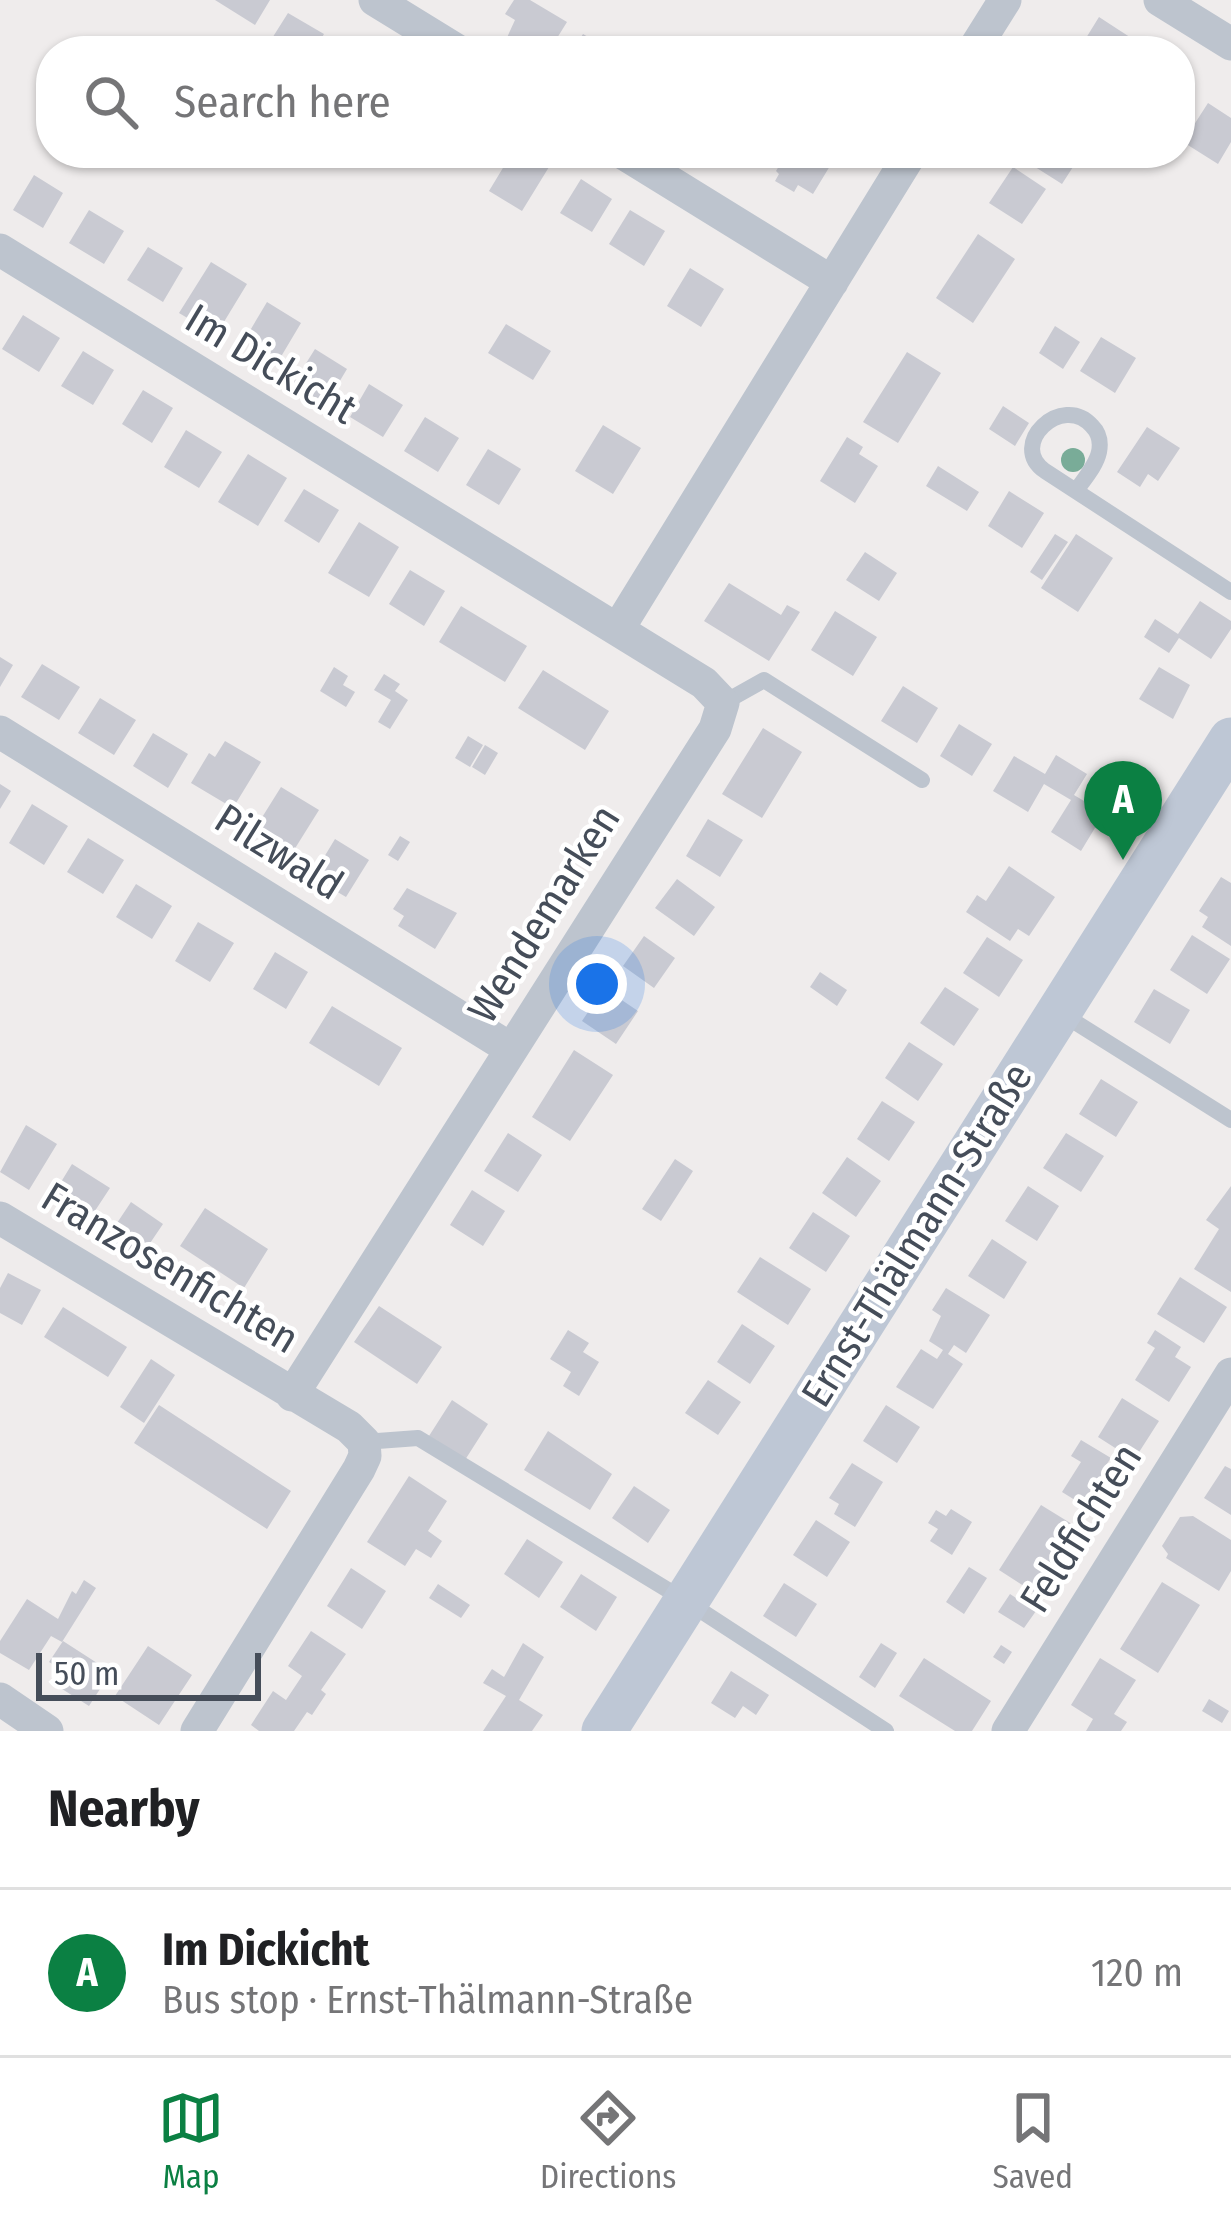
<!DOCTYPE html>
<html lang="en">
<head>
<meta charset="utf-8">
<style>
  body { margin:0; font-family:"Fira Sans Condensed",sans-serif; background:#f2f2f2; color:#202124 }
  .scale { position:absolute; left:36px; bottom:30px; width:225px; box-sizing:border-box; padding-left:12px; border:6px solid #454d59; border-top:0; font-size:33px; line-height:42px; white-space:nowrap; color:#454d59; -webkit-text-stroke:9px #fff; paint-order:stroke }
  .you { position:absolute; left:597px; top:984px; width:42px; height:42px; margin:-30px; border:9px solid #fff; border-radius:50%; background:#1a73e8; box-shadow:0 0 0 18px #1a73e833 }
  .badge { display:grid; place-items:center; width:78px; height:78px; border-radius:50%; background:#0b8043; color:#fff; font-size:39px; font-weight:700 }
  .pin { position:absolute; translate:-50% -99px; filter:drop-shadow(0 3px 6px #0008) }
  .pin::after { content:''; position:absolute; top:63px; width:42px; height:36px; background:inherit; clip-path:polygon(0 0,100% 0,50% 100%) }
  .list { margin:0; padding:0; list-style:none }
  h2 { display:flex; justify-content:space-between; align-items:center; height:156px; margin:0; padding:0 48px; font-size:51px }
  h2 small { font-size:39px; font-weight:400; color:#757577 }
  .list li { display:grid; grid-template-columns:78px 1fr auto; gap:36px; align-items:center; box-sizing:border-box; height:168px; padding:0 48px; border-top:3px solid #e0e0e0 }
  .list b { display:block; font-size:45px; white-space:nowrap }
  .list p { margin:0; font-size:39px; white-space:nowrap; color:#757577 }
  .list em { font-size:39px; font-style:normal; color:#757577 }
  .icon { flex:none; width:66px; height:66px; fill:none; stroke:currentColor; stroke-width:2; stroke-linecap:round; stroke-linejoin:round }
  .map { position:relative; flex:none; width:1231px; height:1731px; overflow:hidden }
  .search { position:absolute; background:#fff; box-shadow:0 3px 9px #0004; left:36px; right:36px; top:36px; height:132px; display:flex; align-items:center; gap:30px; box-sizing:border-box; padding:0 42px; border-radius:48px; color:#757577; font-size:45px }
  .sheet { height:324px; background:#fff }
  nav { display:flex; justify-content:space-around; align-items:center; box-sizing:border-box; height:168px; border-top:3px solid #e0e0e0; background:#fff; font-size:33px; color:#757577 }
  nav a { display:grid; justify-items:center; gap:6px }
  nav .on { color:#0b8043 }
  .map>svg:first-child { display:block }
</style>
</head>
<body>
<div class="map">
<svg width="1231" height="1731" viewBox="0 0 1231 1731">
  <rect width="100%" height="100%" fill="#efecec"/>
  <path fill="#c9cad2" d="M215,0H270L255,25Z
    M514,0H530L567,22L549,51H515L504,44L515,20L505,14Z
    M288,13L324,34L314,51H264Z
    M1099,17L1142,45L1138,51H1078Z
    M583,34L612,51H572Z
    M1208,103L1231,118V142L1218,164L1183,142Z
    M512,153H526L549,167L522,211L489,191Z
    M787,153H820L833,161L813,194L798,185L794,192L775,181L779,174L776,171Z
    M1040,153H1075L1080,156L1062,184L1032,165Z
    M1013,167L1046,189L1022,224L989,203Z
    M34,175L63,193L43,228L13,210Z
    M581,179L612,199L592,232L560,213Z
    M89,210L124,231L104,264L69,243Z
    M630,210L665,231L644,266L609,244Z
    M978,234L1015,259L973,323L936,298Z
    M148,247L183,268L163,302L127,280Z
    M211,262L247,284L216,335L179,313Z
    M690,268L724,289L701,327L667,306Z
    M267,302L301,323L279,360L245,339Z
    M23,315L60,338L39,372L2,349Z
    M506,324L551,351L533,380L488,353Z
    M1055,326L1080,342L1063,369L1039,353Z
    M1101,337L1136,358L1115,393L1080,371Z
    M315,349L347,369L326,404L293,384Z
    M83,351L114,370L93,405L61,386Z
    M907,352L941,373L898,443L863,422Z
    M369,384L403,405L383,437L350,417Z
    M143,390L173,408L152,443L122,424Z
    M1003,406L1029,423L1015,446L989,429Z
    M425,417L459,438L438,472L404,451Z
    M603,425L641,448L613,494L575,471Z
    M1147,427L1180,448L1158,481L1148,474L1140,487L1117,472Z
    M186,430L222,452L199,488L164,467Z
    M847,437L863,447L859,454L878,466L855,503L820,481Z
    M488,449L521,469L499,505L466,485Z
    M248,454L287,478L258,526L218,502Z
    M938,466L979,492L967,511L926,486Z
    M304,489L339,510L319,543L284,521Z
    M1009,491L1044,513L1022,548L988,526Z
    M359,522L399,547L369,597L328,573Z
    M1055,534L1068,542L1042,580L1030,572Z
    M1076,534L1113,558L1078,612L1041,588Z
    M865,552L897,573L879,601L846,580Z
    M410,570L445,591L424,626L389,604Z
    M729,583L781,615L787,605L800,612L769,661L704,621Z
    M1200,601L1231,621V629L1211,659L1179,638L1169,653L1144,637L1155,619L1178,634Z
    M461,606L527,646L505,682L439,642Z
    M835,611L877,637L853,676L811,650Z
    M0,657L13,665L0,687Z
    M42,664L80,687L59,720L21,697Z
    M334,667L348,676L343,685L355,692L346,707L320,691Z
    M1159,667L1190,685L1173,719L1139,699Z
    M543,670L609,711L585,750L518,708Z
    M384,674L400,684L395,691L408,700L390,729L378,722L391,700L374,690Z
    M903,686L938,708L917,743L881,721Z
    M100,698L136,720L114,755L78,733Z
    M959,724L992,744L972,776L940,756Z
    M763,728L802,752L762,818L722,794Z
    M153,733L188,754L168,788L133,766Z
    M468,736L483,745L470,767L455,758Z
    M225,741L261,762L233,808L191,783L209,753L215,757Z
    M485,745L498,753L485,775L472,767Z
    M1056,755L1087,774L1074,795L1104,813L1081,851L1051,832L1071,800L1044,784L1028,812L993,791L1014,756L1045,774Z
    M0,784L11,791L0,809Z
    M281,787L319,810L294,850L256,827Z
    M32,804L68,826L44,865L9,843Z
    M708,819L743,840L720,877L686,856Z
    M400,836L410,842L398,861L388,855Z
    M88,838L124,860L103,894L67,872Z
    M335,839L369,860L346,897L312,877Z
    M1009,866L1055,897L1029,936L1018,929L1010,941L966,912L977,895L986,901Z
    M1221,877L1231,883V946L1202,927L1208,917L1199,911Z
    M677,879L715,907L694,936L655,908Z
    M136,884L172,906L152,939L116,917Z
    M407,888L457,913L435,949L398,926L404,916L393,909Z
    M198,922L234,943L210,982L175,961Z
    M1192,935L1230,959L1207,994L1170,970Z
    M644,936L675,958L654,988L623,966Z
    M987,937L1023,960L999,997L963,973Z
    M275,952L308,972L286,1009L253,989Z
    M820,972L847,990L837,1006L810,987Z
    M945,987L979,1009L954,1046L920,1023Z
    M604,988L638,1011L616,1044L582,1021Z
    M1154,989L1190,1010L1170,1044L1134,1022Z
    M332,1006L402,1048L379,1086L309,1043Z
    M909,1042L943,1064L918,1101L885,1078Z
    M574,1050L613,1075L570,1141L532,1117Z
    M1101,1079L1138,1102L1116,1137L1079,1114Z
    M882,1101L915,1122L889,1161L857,1139Z
    M26,1125L57,1144L29,1190L0,1172Z
    M508,1133L542,1155L518,1192L484,1171Z
    M1066,1133L1104,1156L1081,1192L1043,1168Z
    M847,1157L881,1181L856,1217L822,1193Z
    M675,1159L693,1171L661,1221L642,1209Z
    M72,1164L110,1188L87,1223L50,1200Z
    M1028,1186L1059,1206L1037,1241L1005,1221Z
    M1231,1186V1292L1194,1269L1219,1229L1206,1220Z
    M472,1190L505,1211L483,1246L450,1225Z
    M131,1202L163,1224L142,1255L133,1249L125,1260L103,1244Z
    M205,1208L268,1249L244,1288L180,1246Z
    M813,1212L850,1236L826,1272L789,1248Z
    M992,1239L1027,1262L1004,1299L968,1276Z
    M760,1257L811,1289L788,1325L737,1292Z
    M8,1273L41,1290L22,1325L0,1313V1288Z
    M1180,1277L1227,1307L1204,1343L1157,1314Z
    M946,1288L990,1315L966,1353L954,1345L948,1354L963,1364L933,1409L896,1387L921,1349L937,1359L943,1350L929,1341L941,1316L932,1310Z
    M379,1306L442,1347L417,1384L354,1342Z
    M63,1307L127,1347L108,1377L44,1337Z
    M742,1324L775,1346L750,1384L717,1362Z
    M568,1330L589,1343L583,1352L599,1362L579,1396L563,1386L571,1372L550,1359Z
    M1155,1330L1181,1347L1175,1357L1191,1367L1169,1402L1135,1380L1155,1348L1147,1343Z
    M151,1359L175,1375L144,1423L120,1407Z
    M708,1380L741,1402L718,1435L685,1413Z
    M1122,1398L1159,1421L1134,1460L1098,1437Z
    M452,1400L488,1424L465,1460L429,1436Z
    M159,1405L291,1491L267,1529L134,1443Z
    M886,1405L920,1427L897,1463L863,1441Z
    M548,1431L612,1474L590,1510L524,1470Z
    M1081,1440L1111,1458L1104,1468L1121,1479L1099,1515L1062,1492L1081,1462L1071,1456Z
    M852,1463L883,1482L855,1527L834,1514L839,1504L829,1498Z
    M1225,1466L1231,1469V1515L1204,1498Z
    M409,1476L447,1501L428,1531L442,1541L431,1558L416,1549L405,1566L367,1542Z
    M634,1486L670,1510L648,1543L612,1518Z
    M1041,1505L1080,1529L1038,1595L999,1570Z
    M951,1509L972,1522L952,1555L930,1541L938,1529L928,1523L936,1510L946,1516Z
    M1193,1516L1231,1540V1571L1219,1591L1166,1558L1168,1554L1162,1546L1180,1517Z
    M816,1520L850,1542L827,1577L793,1555Z
    M527,1539L563,1562L539,1598L504,1574Z
    M969,1567L987,1578L964,1614L946,1602Z
    M351,1568L386,1591L362,1629L327,1606Z
    M581,1574L617,1597L596,1631L560,1607Z
    M84,1580L96,1588L62,1642L51,1636L29,1670L0,1653V1641L27,1599L58,1619L72,1591L76,1594Z
    M1162,1582L1200,1605L1158,1673L1120,1649Z
    M784,1583L817,1604L796,1637L763,1616Z
    M438,1584L470,1605L461,1618L429,1598Z
    M1010,1594L1036,1611L1024,1628L998,1612Z
    M311,1631L346,1654L321,1690L326,1694L312,1715L307,1712L294,1731H259L251,1725L273,1691L286,1700L302,1676L288,1666Z
    M63,1641L111,1672L89,1706L51,1682L59,1668L49,1662Z
    M523,1643L544,1657L519,1700L543,1715L532,1731H483L506,1696L483,1683L492,1669L504,1677Z
    M881,1643L897,1653L875,1688L859,1677Z
    M1001,1645L1012,1652L1004,1664L993,1657Z
    M148,1646L192,1675L159,1725L115,1696Z
    M924,1658L991,1701L972,1731H955L899,1696Z
    M1100,1658L1136,1680L1114,1714L1127,1722L1121,1731H1086L1093,1719L1071,1705Z
    M731,1671L769,1695L756,1715L743,1706L735,1718L711,1703Z
    M1209,1699L1229,1711L1222,1723L1202,1711Z"/>
  <g fill="none" stroke-linecap="round" stroke-linejoin="round">
    <path stroke="#bdc4ce" stroke-width="16" d="M1076,491C1084,479 1096,466 1099,452C1101,442 1099,433 1092,426C1062,392 1007,445 1045,471C1107,512 1169,551 1231,592
      M723,703L764,680L922,780
      M1059,1012L1231,1120
      M364,1442L418,1438L686,1601L886,1731"/>
    <path stroke="#bdc4ce" stroke-width="33" d="M375,0L458,51
      M1160,0L1231,44
      M973,51L1005,0
      M623,153L832,282
      M0,250L704,683L723,703L715,729L292,1395
      M618,629L911,153
      M0,732L511,1049
      M0,1218L349,1427L364,1442L365,1456L359,1469L197,1731
      M0,1699L47,1731
      M1008,1731L1231,1374"/>
    <path stroke="#bec7d5" stroke-width="45" d="M604,1731L1231,740"/>
  </g>
  <circle fill="#79ac98" cx="1073" cy="460" r="12"/>
  <g text-anchor="middle" dominant-baseline="central" stroke-width="9" stroke-linejoin="round" paint-order="stroke">
    <g font-size="42" fill="#454d59" stroke="#fff">
      <text transform="translate(271 364) rotate(31)">Im Dickicht</text>
      <text transform="translate(279 852) rotate(32)">Pilzwald</text>
      <text transform="translate(544 914) rotate(-58)">Wendemarken</text>
      <text transform="translate(917 1235) rotate(-58)">Ernst-Thälmann-Straße</text>
      <text transform="translate(170 1268) rotate(31)">Franzosenfichten</text>
      <text transform="translate(1081 1528) rotate(-58)">Feldfichten</text>
    </g>
  </g>
</svg>
<div class="scale">50 m</div>
<div class="you"></div>
<div class="pin badge" style="left:1123px;top:860px">A</div>
<div class="search"><svg class="icon" aria-label="search" viewBox="0 0 24 24"><circle cx="10" cy="10" r="6"/><path d="M15 15l6 6"/></svg>Search here</div>
</div>
<section class="sheet">
<h2>Nearby<small></small></h2>
<ul class="list">
<li><span class="badge">A</span><div><b>Im Dickicht</b><p>Bus stop · Ernst-Thälmann-Straße</p></div><em>120 m</em></li>
</ul>
</section>
<nav>
<a class="on"><svg class="icon" aria-label="map" viewBox="0 0 24 24"><path d="M3 6l6-2 6 2 6-2v14l-6 2-6-2-6 2zM9 4v14M15 6v14"/></svg>Map</a>
<a><svg class="icon" aria-label="directions" viewBox="0 0 24 24"><path d="M12 3l9 9-9 9-9-9zM9 14v-3h6M13 9l2 2-2 2"/></svg>Directions</a>
<a><svg class="icon" aria-label="saved" viewBox="0 0 24 24"><path d="M7 4h10v16l-5-4-5 4z"/></svg>Saved</a>
</nav>
</body>
</html>
